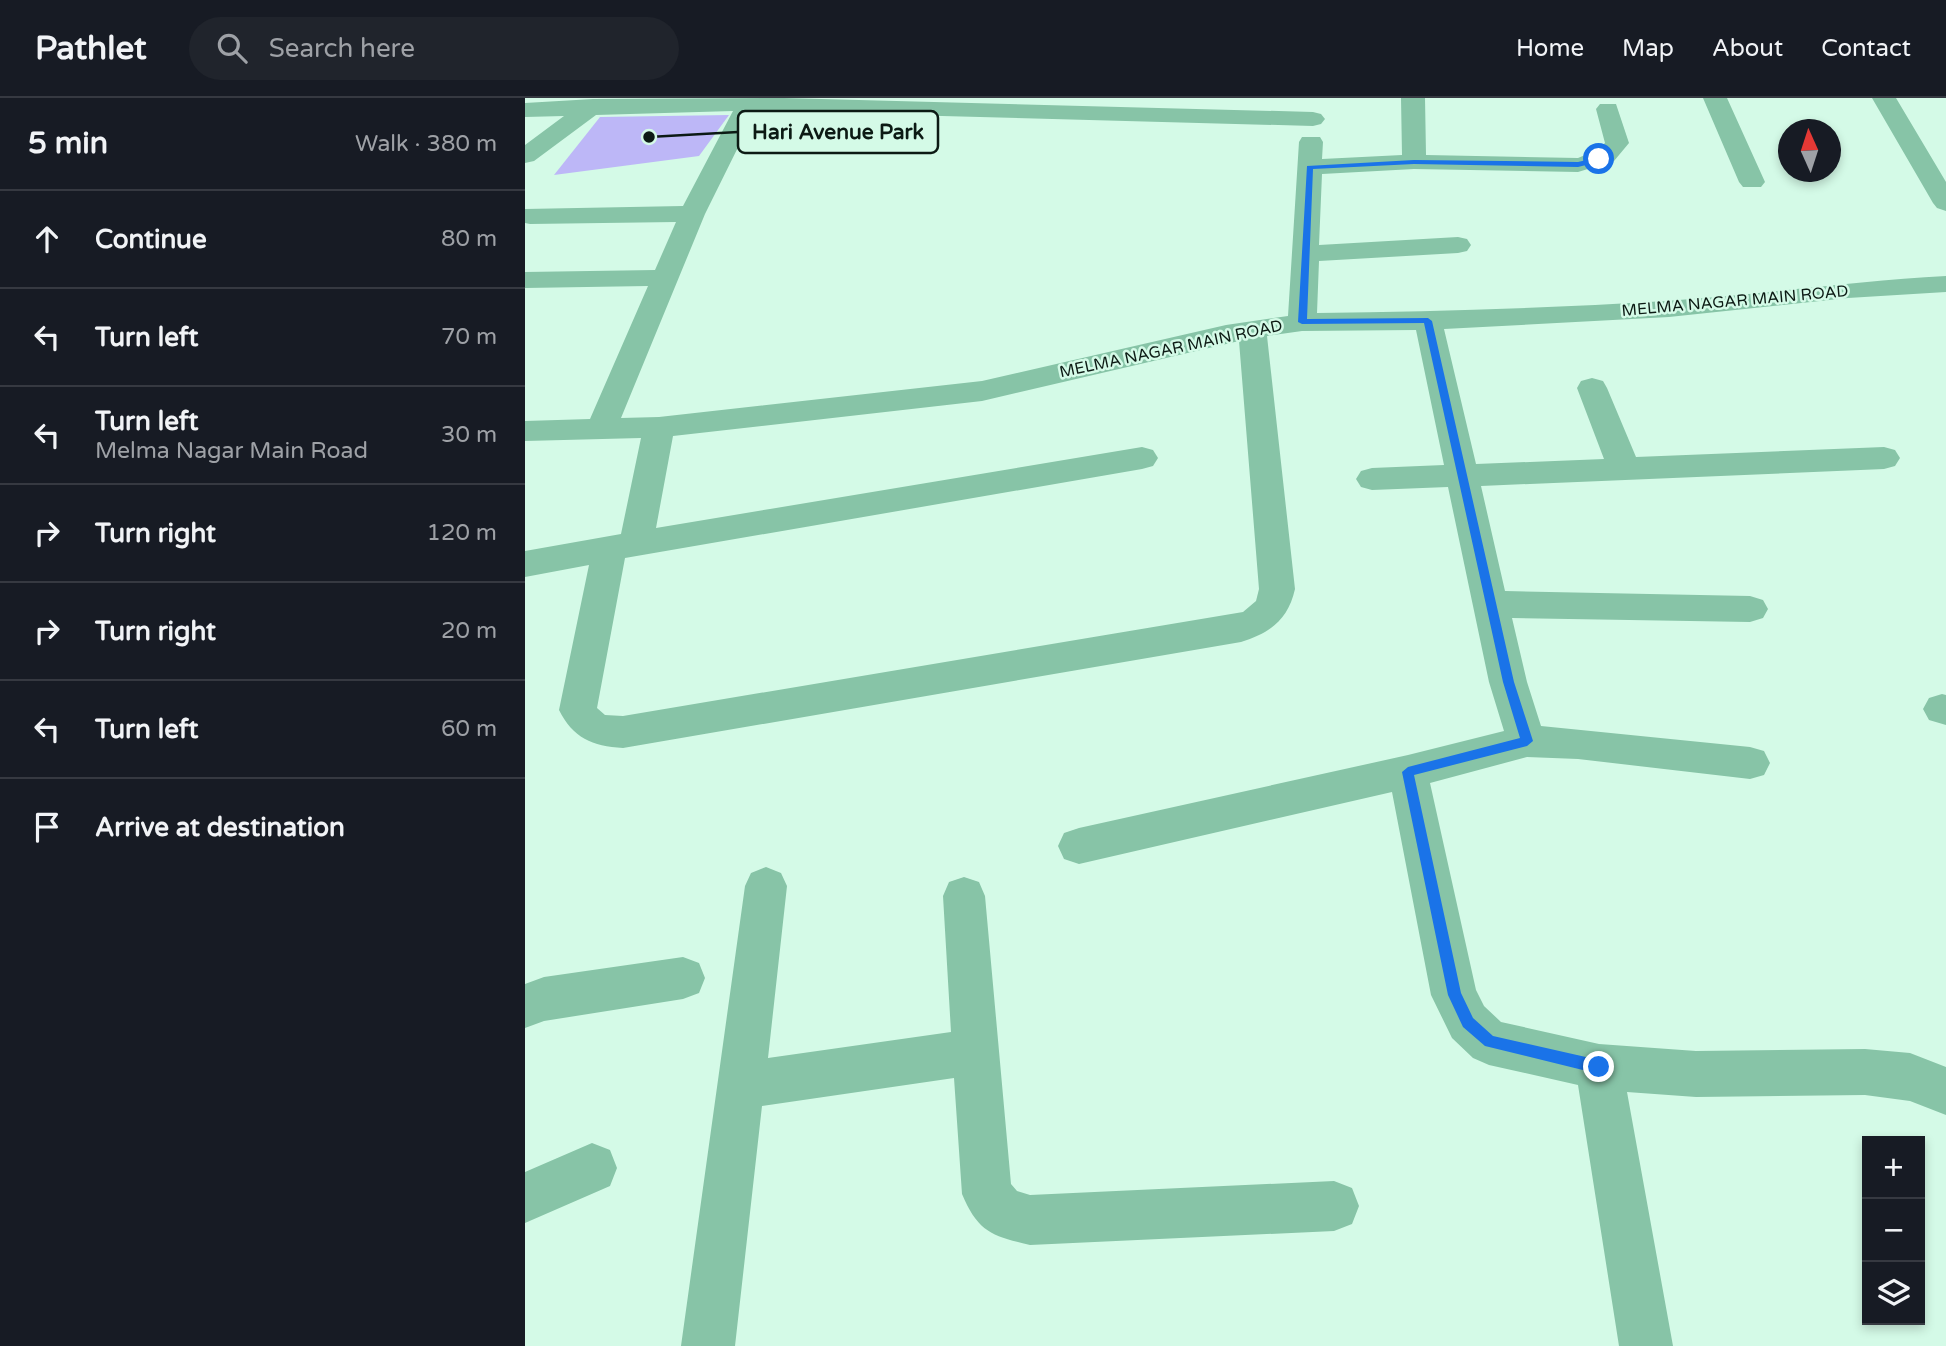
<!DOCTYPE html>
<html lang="en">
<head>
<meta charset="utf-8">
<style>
  body { margin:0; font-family:"Varela Round",sans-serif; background:#20242c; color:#f1f3f6 }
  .controls { position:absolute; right:21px; bottom:21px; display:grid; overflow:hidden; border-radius:0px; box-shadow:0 4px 10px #0003 }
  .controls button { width:63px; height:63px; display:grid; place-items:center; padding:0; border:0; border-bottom:2px solid #363941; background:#171b24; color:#f1f3f6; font:35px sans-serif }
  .compass { position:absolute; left:1253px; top:21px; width:63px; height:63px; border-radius:50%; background:#171b24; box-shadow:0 4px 10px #0003; rotate:357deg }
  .stop { position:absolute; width:21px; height:21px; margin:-16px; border:5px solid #1a73e8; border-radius:50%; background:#fff }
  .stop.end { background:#1a73e8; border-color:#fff; box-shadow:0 2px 7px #0008 }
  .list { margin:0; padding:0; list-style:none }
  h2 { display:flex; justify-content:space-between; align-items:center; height:91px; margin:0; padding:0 28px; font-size:30px }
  h2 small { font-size:23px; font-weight:400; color:#9ea1a6 }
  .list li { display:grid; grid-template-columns:46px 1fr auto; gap:21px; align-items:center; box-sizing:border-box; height:98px; padding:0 28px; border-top:2px solid #363941 }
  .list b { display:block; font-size:26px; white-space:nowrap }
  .list p { margin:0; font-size:23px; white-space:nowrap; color:#9ea1a6 }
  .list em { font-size:23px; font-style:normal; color:#9ea1a6 }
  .icon { flex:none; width:38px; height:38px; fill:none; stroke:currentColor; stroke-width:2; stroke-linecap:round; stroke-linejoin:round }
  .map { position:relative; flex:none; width:1421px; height:1248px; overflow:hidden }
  header { display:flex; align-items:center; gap:42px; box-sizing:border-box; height:98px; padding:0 35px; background:#171b24; border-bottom:2px solid #363941 }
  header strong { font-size:33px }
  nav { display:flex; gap:38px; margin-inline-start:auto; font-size:24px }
  .search { width:490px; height:63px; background:#20242c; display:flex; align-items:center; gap:18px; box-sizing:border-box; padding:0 24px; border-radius:38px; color:#9ea1a6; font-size:26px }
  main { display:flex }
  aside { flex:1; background:#171b24 }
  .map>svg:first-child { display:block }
</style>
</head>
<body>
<header>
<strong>Pathlet</strong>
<div class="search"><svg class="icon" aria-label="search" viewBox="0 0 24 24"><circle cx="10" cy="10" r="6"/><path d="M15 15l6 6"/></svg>Search here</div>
<nav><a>Home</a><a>Map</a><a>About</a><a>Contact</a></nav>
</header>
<main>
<aside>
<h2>5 min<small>Walk · 380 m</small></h2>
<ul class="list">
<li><svg class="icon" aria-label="ahead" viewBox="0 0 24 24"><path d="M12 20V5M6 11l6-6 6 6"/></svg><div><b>Continue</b></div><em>80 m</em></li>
<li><svg class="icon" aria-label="left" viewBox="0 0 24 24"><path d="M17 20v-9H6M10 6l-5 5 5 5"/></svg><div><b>Turn left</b></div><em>70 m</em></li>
<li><svg class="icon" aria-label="left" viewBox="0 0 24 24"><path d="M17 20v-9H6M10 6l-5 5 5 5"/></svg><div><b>Turn left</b><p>Melma Nagar Main Road</p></div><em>30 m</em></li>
<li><svg class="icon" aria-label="right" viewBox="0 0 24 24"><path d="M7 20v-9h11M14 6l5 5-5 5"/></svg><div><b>Turn right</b></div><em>120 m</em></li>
<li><svg class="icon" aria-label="right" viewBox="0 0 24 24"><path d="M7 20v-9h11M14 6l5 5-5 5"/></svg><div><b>Turn right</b></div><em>20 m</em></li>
<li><svg class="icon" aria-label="left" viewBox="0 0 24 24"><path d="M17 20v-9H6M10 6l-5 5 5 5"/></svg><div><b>Turn left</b></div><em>60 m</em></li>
<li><svg class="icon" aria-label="arrive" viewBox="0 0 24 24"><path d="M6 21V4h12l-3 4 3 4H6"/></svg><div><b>Arrive at destination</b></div></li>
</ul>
</aside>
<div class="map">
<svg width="1421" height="1248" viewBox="0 0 1421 1248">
  <rect width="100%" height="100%" fill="#d4fae7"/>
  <path fill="#bdb7f7" d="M204,17L174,58L29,77L75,19Z"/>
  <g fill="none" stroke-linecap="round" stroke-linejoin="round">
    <path fill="#87c4a7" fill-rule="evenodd" d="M259,0L788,14L796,16L800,21L796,26L788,28L231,13L180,116L96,320L134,319L457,283L701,227L763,218L774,44L777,39H795L798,44L797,61L877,57L876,0H900L901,57L1053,60L1072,52L1080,45L1071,11L1075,6H1091L1104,45L1089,63L1053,74L889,71L797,76L794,147L933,139L942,141L946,147L942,153L933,155L794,163L792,215C908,214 1025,210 1141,203C1235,197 1327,183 1421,178V194L1323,200L1144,219L919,231L951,366L1079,361L1052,290L1056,283L1067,280L1078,283L1082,290L1111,359L1359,349L1370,352L1375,360L1370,368L1359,371L956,388L980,493L1225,498L1238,502L1243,511L1238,520L1225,524L987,520L1002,584L1016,628L1225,649L1239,653L1245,665L1239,677L1225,681L1053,661L1002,659L905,685L951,892L959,908L976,924L1074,946L1171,953L1340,951L1385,955L1421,969V1017L1385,1003L1340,997L1171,999L1102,994L1148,1248H1094L1053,987L964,967L948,960L927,940L906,897L867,694L554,766L539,761L533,748L539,735L554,730L883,657L979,633L964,584L923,389L847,392L836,389L831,381L836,373L847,370L919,367L891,232L777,233L742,238L770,491C763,522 745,535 716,544L98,650C67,648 48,640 34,612L64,467L0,479V453L96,436L116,340L0,343V323L65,321L123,188L0,190V174L130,172L151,124L5,126L0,125V111L158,108L208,13L71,17L9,63L0,65V47L39,18L0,19V5L68,1ZM714,243L734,491L731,503L718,514L98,618L80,617L72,610L100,460L617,371L628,368L633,360L628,352L617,349L131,430L148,338L457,303Z
      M1178,0H1202L1240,84L1236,89H1218L1214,84Z
      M1347,0H1371L1421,84V113L1412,110L1408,105Z
      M1417,596L1421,597V627L1404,622L1398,611L1404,600Z
      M241,769L256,775L262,788L243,960L426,934L418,798L424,784L439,779L454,784L460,798L486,1086L492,1093L505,1097L809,1083L827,1090L834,1108L827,1126L809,1133L505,1147C467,1138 453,1134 437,1096L429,980L237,1008L210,1248H156L220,788L226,775Z
      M158,859L174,865L180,880L174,895L158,901L19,923L0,930V886L19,879Z
      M67,1045L85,1052L92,1070L85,1088L0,1125V1074Z"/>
  </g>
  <path fill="#1a73e8" d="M1074,59L1077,63L1053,69L889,66L788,71L782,221L903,220L907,223L989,584L1008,643L1002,648L889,677L936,895L948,920L968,938L1074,962L1081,969L1074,976L960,948L938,929L923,897L877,674L883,669L995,640L978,584L899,225L777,226L773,224L782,68L889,62L1053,64Z"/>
  <g text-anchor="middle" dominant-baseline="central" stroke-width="5" stroke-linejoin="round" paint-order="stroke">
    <g font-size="16" fill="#0c1a14" stroke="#d4fae7">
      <text transform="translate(1210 203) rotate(-5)">MELMA NAGAR MAIN ROAD</text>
      <text transform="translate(646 251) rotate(-12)">MELMA NAGAR MAIN ROAD</text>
    </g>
  </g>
  <path fill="none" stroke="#0c1a14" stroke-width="2.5" d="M124 39L213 34"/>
  <circle fill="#0c1a14" stroke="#d4fae7" stroke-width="2.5" cx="124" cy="39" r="7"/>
  <rect fill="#d4fae7" stroke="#0c1a14" stroke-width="2.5" x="213" y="13" width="200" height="42" rx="7"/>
  <g font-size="21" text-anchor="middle" font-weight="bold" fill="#0c1a14">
    <text x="313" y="41">Hari Avenue Park</text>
  </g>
</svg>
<div class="controls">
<button>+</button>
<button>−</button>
<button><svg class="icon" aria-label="layers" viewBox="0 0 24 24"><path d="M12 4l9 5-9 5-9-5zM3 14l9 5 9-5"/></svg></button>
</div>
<svg class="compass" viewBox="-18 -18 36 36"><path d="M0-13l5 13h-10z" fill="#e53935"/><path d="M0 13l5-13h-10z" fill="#9ea1a6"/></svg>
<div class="stop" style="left:1074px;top:61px"></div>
<div class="stop end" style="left:1074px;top:969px"></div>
</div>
</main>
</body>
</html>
